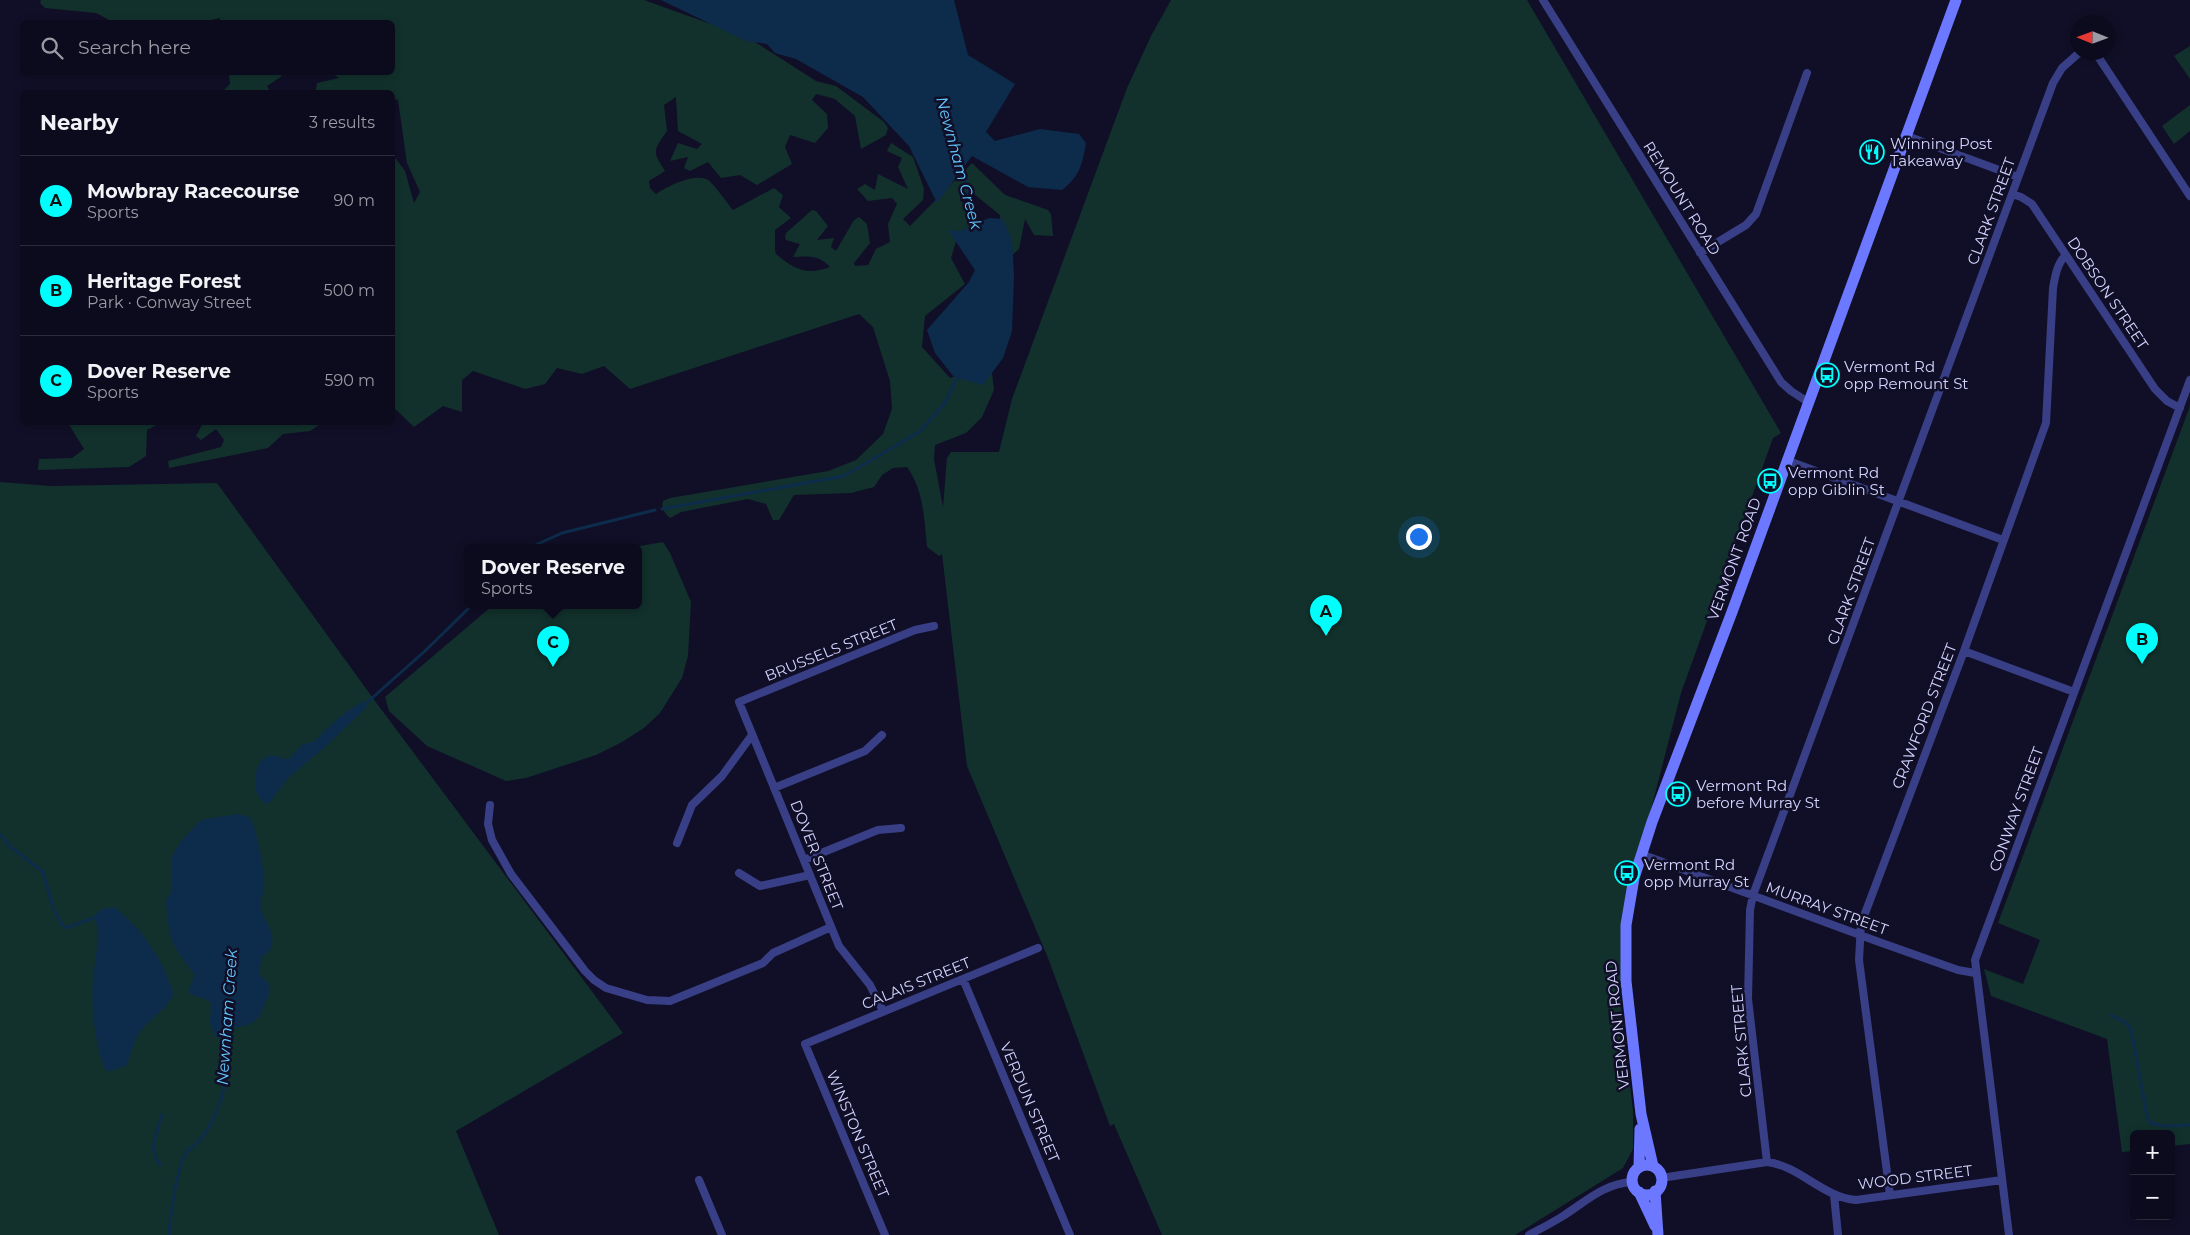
<!DOCTYPE html>
<html lang="en">
<head>
<meta charset="utf-8">
<style>
  body { margin:0; font-family:Montserrat,sans-serif; background:#1a192a; color:#f1f3f6 }
  .controls { position:absolute; right:15px; bottom:15px; display:grid; overflow:hidden; border-radius:8px; box-shadow:0 2px 8px #0003 }
  .controls button { width:45px; height:45px; display:grid; place-items:center; padding:0; border:0; border-bottom:1px solid #2c2b3b; background:#0c0b1d; color:#f1f3f6; font:25px sans-serif }
  .compass { position:absolute; left:2070px; top:15px; width:45px; height:45px; border-radius:50%; background:#0c0b1d; box-shadow:0 2px 8px #0003; rotate:271deg }
  .you { position:absolute; left:1418px; top:536px; width:18px; height:18px; margin:-12px; border:4px solid #fff; border-radius:50%; background:#1a73e8; box-shadow:0 0 0 8px #1a73e833 }
  .badge { display:grid; place-items:center; width:32px; height:32px; border-radius:50%; background:#00fffc; color:#111; font-size:16px; font-weight:700 }
  .pin { position:absolute; translate:-50% -41px; filter:drop-shadow(0 1px 2px #0008) }
  .pin::after { content:''; position:absolute; top:26px; width:18px; height:15px; background:inherit; clip-path:polygon(0 0,100% 0,50% 100%) }
  .popup { position:absolute; left:464px; top:544px; width:178px; height:65px; box-sizing:border-box; display:grid; place-content:center; border-radius:8px; background:#0c0b1d; filter:drop-shadow(0 1px 4px #0005); font-size:16px; white-space:nowrap; color:#9a9ba4 }
  .popup b { font-size:19px; color:#f1f3f6 }
  .popup::after { content:''; position:absolute; left:50%; top:100%; margin-left:-10px; border:10px solid transparent; border-top-color:#0c0b1d }
  .list { margin:0; padding:0; list-style:none }
  h2 { display:flex; justify-content:space-between; align-items:center; height:65px; margin:0; padding:0 20px; font-size:21px }
  h2 small { font-size:16px; font-weight:400; color:#9a9ba4 }
  .list li { display:grid; grid-template-columns:32px 1fr auto; gap:15px; align-items:center; box-sizing:border-box; height:90px; padding:0 20px; border-top:1px solid #2c2b3b }
  .list b { display:block; font-size:19px; white-space:nowrap }
  .list p { margin:0; font-size:16px; white-space:nowrap; color:#9a9ba4 }
  .list em { font-size:16px; font-style:normal; color:#9a9ba4 }
  .icon { flex:none; width:28px; height:28px; fill:none; stroke:currentColor; stroke-width:2; stroke-linecap:round; stroke-linejoin:round }
  .map { position:relative; flex:none; width:2190px; height:1235px; overflow:hidden }
  .search { position:absolute; background:#0c0b1d; box-shadow:0 2px 8px #0003; left:20px; top:20px; width:375px; height:55px; display:flex; align-items:center; gap:12px; box-sizing:border-box; padding:0 18px; border-radius:8px; color:#9a9ba4; font-size:19px }
  .panel { position:absolute; background:#0c0b1d; box-shadow:0 2px 8px #0003; left:20px; top:90px; width:375px; height:335px; border-radius:8px }
  .map>svg:first-child { display:block }
</style>
</head>
<body>
<div class="map">
<svg width="2190" height="1235" viewBox="0 0 2190 1235">
  <rect width="100%" height="100%" fill="#100f27"/>
  <path fill="#12312c" d="M41,0H644L747,37L816,81L836,86L884,122L888,128L886,135L861,149L855,116L835,99L816,94L812,100L827,114L828,128L815,143L790,135L785,147L792,164L757,185L740,175L721,178L708,162L690,171L684,168L688,157L670,161L678,143L697,149L702,144L678,131L676,97L664,105L667,131C653,151 652,151 665,171L649,181L650,188L656,194C666,187 695,172 708,180C715,185 727,203 733,210L774,188L783,195L779,207L791,218L775,230V251L776,254C794,269 806,276 830,267C819,255 809,256 793,257L800,244L786,240L785,237L786,233L812,210L816,211L828,226L817,240L834,238L831,247L836,251L854,220L859,217L867,224L870,243L854,263L855,266L868,265L876,249L890,242L888,224L897,204L892,198L868,201L857,189L865,184L875,190L878,174L908,189L898,167L902,158L887,151L891,143L913,157L924,189L923,200L903,219L910,226L972,163L1005,195L1048,210L1051,214L1053,236L1034,235L1025,219L1019,249L1010,257L1002,251L1000,215L974,194L960,200L975,216L970,232L957,238L951,258L965,284L925,316L922,347L950,378L975,370L992,373L994,390L982,417L966,433L935,445L934,459L943,507L947,458L951,452H999L1012,399L1127,88L1151,36L1171,0H1527L1781,433L1773,438L1681,693L1624,914L1621,1007L1633,1111V1149L1623,1168L1515,1235H1162L1114,1124L1110,1126L1048,958L967,766L942,554L939,556L927,547C924,518 924,491 907,467L893,468L882,475L874,487L851,493L794,495L779,520H773L766,504L748,499L681,512L670,518C665,514 661,508 663,501L670,498L828,471L856,460L883,434L892,409L890,381L873,327L859,314L630,389L604,366L582,374L557,368L545,384L525,389L473,371L462,380V412L443,406L414,427L392,406L393,155L405,171L414,203L420,192L407,163L398,100L393,99L392,92H324L316,90L317,83L339,78L332,73L392,72V22H220V18L203,22H113L96,13L45,8L40,3Z
    M2190,46V79L2174,56Z
    M229,73H277L282,76L267,86L270,92H222L230,84Z
    M2190,105V131L2174,144L2162,126Z
    M2190,406V1144L2171,1146V1134H2134V1151L2122,1152L2107,1039L1991,996L1984,969L2023,984L2040,940L1998,923Z
    M68,423H160L147,430L146,456L129,467L38,470L39,459L72,458L84,449Z
    M203,423V422L322,423L310,431L283,434L268,448L169,468L168,461L221,447L224,440L216,429L201,440L196,436Z
    M0,482L51,486L217,483L375,701L623,1033L456,1131L499,1235H0Z
    M663,542L670,553L691,602L688,656L682,678L660,713L644,728L622,742L596,755L526,778L506,781L427,746L389,711L385,697L492,606H638V548H628Z"/>
  <path fill="#0d2c4c" d="M661,0H954L968,55L1015,84L986,132L995,141L1040,129L1079,134L1086,143C1082,165 1080,176 1062,190L1028,187L972,156L937,203L909,146L863,97L796,59L775,53L767,44L746,41Z
    M989,218L1003,219L1012,241L1014,276L1012,331L1003,358L983,385L954,377L935,353L927,330L969,282L975,270L948,230L960,231Z
    M363,701L367,707L324,748L289,777L270,802L266,804C263,801 259,798 258,795C252,784 255,759 269,756C276,754 282,760 289,759L303,744L313,742L342,715Z
    M238,814L249,817C258,829 265,873 264,889C263,896 259,901 261,908C263,920 275,931 272,945C271,950 266,954 262,956L259,974L269,984V994L260,1016L250,1024L232,1029L227,1036L216,1038L210,1024L211,1003C196,990 181,1004 195,975L181,957L171,939L168,923L166,901L172,890V856L182,840L199,822L205,819Z
    M114,907C144,930 162,959 174,994C167,1009 149,1019 139,1033C132,1043 132,1055 126,1066L110,1071L105,1070C95,1043 91,1010 93,982C94,965 98,949 98,932C99,926 93,920 96,914C100,908 108,908 114,907Z"/>
  <g fill="none" stroke-linecap="round" stroke-linejoin="round">
    <path stroke="#0d2c4c" stroke-width="3" d="M962,165L976,230
      M662,509L844,476L919,432L945,403L958,376
      M529,548L562,533L655,510
      M363,706L425,651L471,606
      M0,834L11,847L43,872L53,908L61,923L66,928L96,917
      M2111,1015L2126,1023L2131,1029L2147,1116L2150,1123L2164,1126L2190,1125
      M161,1165C146,1152 158,1130 162,1115
      M169,1235C170,1218 177,1166 186,1153C190,1148 196,1145 200,1140C208,1131 213,1120 217,1110C223,1096 226,1080 226,1065C226,1054 222,1045 224,1034"/>
    <path stroke="#393f86" stroke-width="8" d="M1543,0L1781,382L1791,391L1808,402
      M2095,52L2190,196
      M1907,136L2018,177
      M2012,194L2021,197L2032,204L2155,389L2167,401L2180,408
      M1700,253L1746,225L1756,214L1807,73
      M1786,460L2003,540
      M1964,651L2074,692
      M774,788L865,751L882,735
      M490,805L488,824L492,840L511,874L585,971L594,980L606,988L647,1000L670,1001L763,963L773,953L831,927
      M677,843L692,805L722,776L752,735
      M1641,854L1879,942L1958,970L1975,973
      M804,860L878,830L901,828
      M739,873L760,886L810,875
      M963,979L1070,1235
      M883,1011L870,985L839,946L739,702L915,630L934,626
      M1767,1162L1748,999L1750,910L1753,895L2053,83L2062,68L2080,52
      M1661,1178L1767,1162C1800,1166 1822,1197 1856,1200L2002,1180
      M699,1180L722,1235
      M1834,1195L1838,1235
      M1890,1195L1859,960L1861,924L1964,651L2046,423L2053,288C2055,277 2057,263 2066,255
      M885,1235L805,1044L1038,948
      M1529,1235C1540,1229 1552,1223 1563,1216C1585,1202 1605,1183 1632,1182
      M2009,1235L1975,960L2190,380"/>
    <path stroke="#6b78ff" stroke-width="11" d="M1632 1180a15 15 0 1 1 30 0a15 15 0 1 1-30 0Z
      M1653,1166L1641,1114L1626,981V925L1634,878L1652,822L1732,612L1956,0
      M1639,1167L1640,1129
      M1655,1191L1658,1235
      M1639,1192L1655,1226"/>
  </g>
  <defs>
    <g id="restaurant-ring" transform="scale(1.25)"><circle r="9.5" fill="#100f27" stroke="#00fffc" stroke-width="1.5"/><path d="M-5-6h1v4h1v-4h1v4h1v-4h1v5L-1.5 .5V6h-2V.5L-5-1ZM5-6V6H3V1.5H1.5Q1.5-4 5-6Z" fill="#00fffc"/></g>
    <g id="bus-ring" transform="scale(1.25)"><circle r="9.5" fill="#100f27" stroke="#00fffc" stroke-width="1.5"/><path d="M-5-6H5V4H4V6H2V4H-2V6H-4V4H-5ZM-3.5-4V0h7V-4ZM-3.5 1.2v1.5H-2V1.2ZM2 1.2v1.5H3.5V1.2Z" fill="#00fffc"/></g>
  </defs>
  <g fill-rule="evenodd">
    <use href="#restaurant-ring" x="1872" y="152"/>
    <use href="#bus-ring" x="1827" y="375"/>
    <use href="#bus-ring" x="1770" y="481"/>
    <use href="#bus-ring" x="1678" y="794"/>
    <use href="#bus-ring" x="1627" y="873"/>
  </g>
  <g text-anchor="middle" dominant-baseline="central" stroke-width="5" stroke-linejoin="round" paint-order="stroke">
    <g font-size="15" fill="#d4d4ff" stroke="#100f27" text-anchor="start">
      <text x="1890" y="143">Winning Post<tspan x="1890" dy="17">Takeaway</tspan></text>
      <text x="1844" y="366">Vermont Rd<tspan x="1844" dy="17">opp Remount St</tspan></text>
      <text x="1788" y="472">Vermont Rd<tspan x="1788" dy="17">opp Giblin St</tspan></text>
      <text x="1696" y="785">Vermont Rd<tspan x="1696" dy="17">before Murray St</tspan></text>
      <text x="1644" y="864">Vermont Rd<tspan x="1644" dy="17">opp Murray St</tspan></text>
    </g>
    <g font-size="15" fill="#d4d4ff" stroke="#100f27">
      <text transform="translate(1682 198) rotate(58)">REMOUNT ROAD</text>
      <text transform="translate(1991 211) rotate(-70)">CLARK STREET</text>
      <text transform="translate(2108 293) rotate(56)">DOBSON STREET</text>
      <text transform="translate(1734 559) rotate(-70)">VERMONT ROAD</text>
      <text transform="translate(1851 591) rotate(-70)">CLARK STREET</text>
      <text transform="translate(831 650) rotate(-22)">BRUSSELS STREET</text>
      <text transform="translate(1924 716) rotate(-69)">CRAWFORD STREET</text>
      <text transform="translate(2016 809) rotate(-70)">CONWAY STREET</text>
      <text transform="translate(817 855) rotate(68)">DOVER STREET</text>
      <text transform="translate(1827 908) rotate(20)">MURRAY STREET</text>
      <text transform="translate(916 983) rotate(-22)">CALAIS STREET</text>
      <text transform="translate(1617 1025) rotate(-96)">VERMONT ROAD</text>
      <text transform="translate(1741 1041) rotate(-95)">CLARK STREET</text>
      <text transform="translate(1030 1102) rotate(67)">VERDUN STREET</text>
      <text transform="translate(858 1134) rotate(67)">WINSTON STREET</text>
      <text transform="translate(1915 1177) rotate(-7)">WOOD STREET</text>
    </g>
    <g font-size="16" font-style="italic" fill="#62c8ff" stroke="#100f27">
      <text transform="translate(959 163) rotate(75)">Newnham Creek</text>
      <text transform="translate(227 1017) rotate(-86)">Newnham Creek</text>
    </g>
  </g>
</svg>
<div class="controls">
<button>+</button>
<button>−</button>
</div>
<svg class="compass" viewBox="-18 -18 36 36"><path d="M0-13l5 13h-10z" fill="#e53935"/><path d="M0 13l5-13h-10z" fill="#9a9ba4"/></svg>
<div class="you"></div>
<div class="pin badge" style="left:1326px;top:636px">A</div>
<div class="pin badge" style="left:2142px;top:664px">B</div>
<div class="pin badge" style="left:553px;top:667px">C</div>
<div class="popup"><b>Dover Reserve</b>Sports</div>
<div class="search"><svg class="icon" aria-label="search" viewBox="0 0 24 24"><circle cx="10" cy="10" r="6"/><path d="M15 15l6 6"/></svg>Search here</div>
<section class="panel">
<h2>Nearby<small>3 results</small></h2>
<ul class="list">
<li><span class="badge">A</span><div><b>Mowbray Racecourse</b><p>Sports</p></div><em>90 m</em></li>
<li><span class="badge">B</span><div><b>Heritage Forest</b><p>Park · Conway Street</p></div><em>500 m</em></li>
<li><span class="badge">C</span><div><b>Dover Reserve</b><p>Sports</p></div><em>590 m</em></li>
</ul>
</section>
</div>
</body>
</html>
